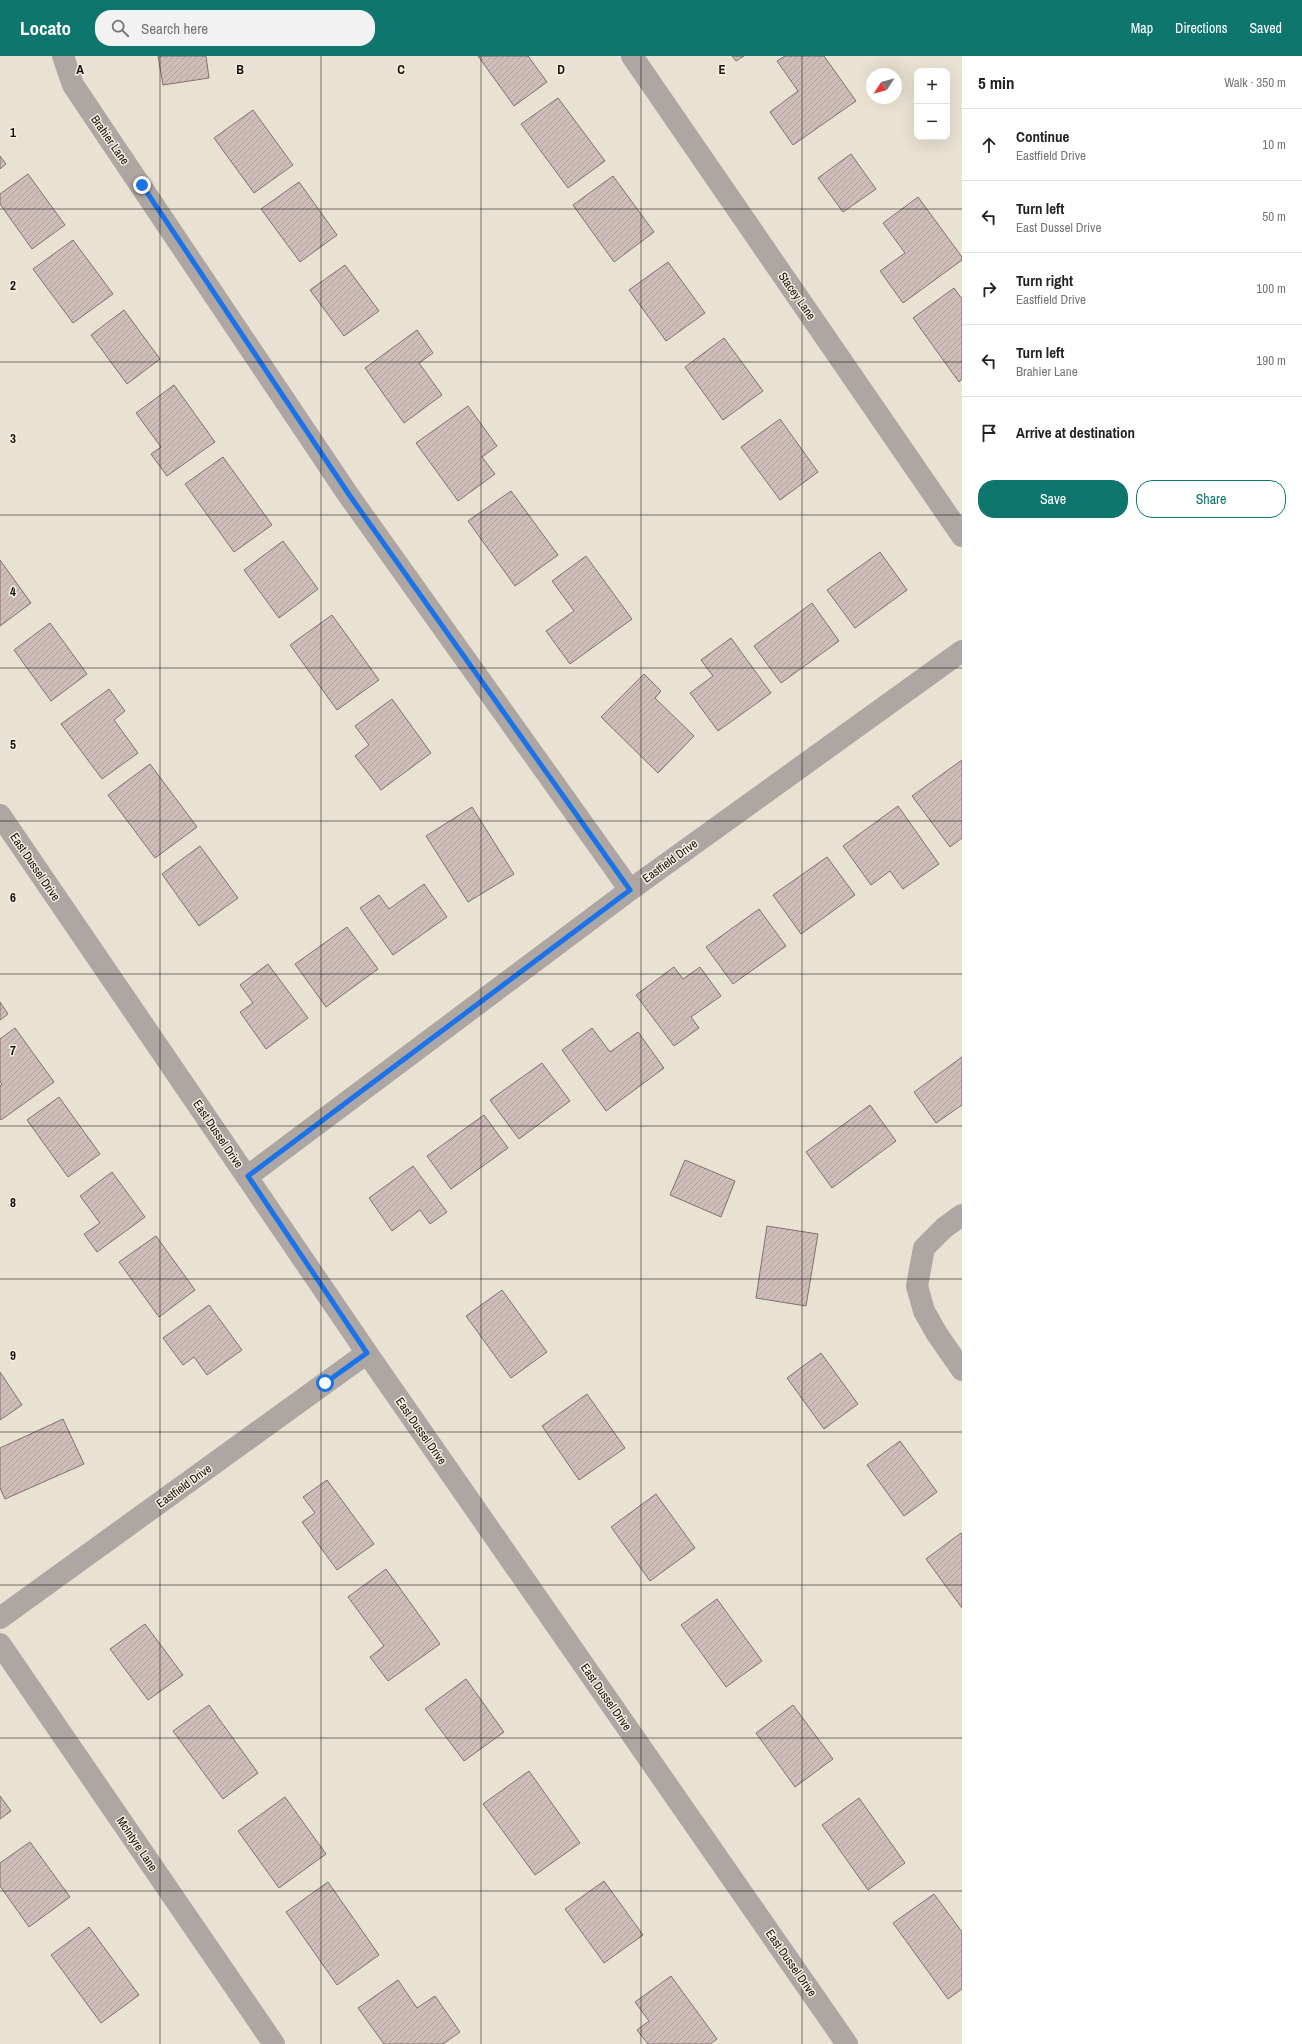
<!DOCTYPE html>
<html lang="en">
<head>
<meta charset="utf-8">
<style>
  body { margin:0; font-family:"Archivo Narrow",sans-serif; background:#f2f2f2; color:#222 }
  .controls { position:absolute; right:12px; top:12px; display:grid; overflow:hidden; border-radius:8px; box-shadow:0 4px 16px #0002 }
  .controls button { width:36px; height:36px; display:grid; place-items:center; padding:0; border:0; border-bottom:1px solid #e0e0e0; background:#fff; color:#222; font:20px sans-serif }
  .compass { position:absolute; left:866px; top:12px; width:36px; height:36px; border-radius:50%; background:#fff; box-shadow:0 4px 16px #0002; rotate:234deg }
  .stop { position:absolute; width:12px; height:12px; margin:-9px; border:3px solid #1a73e8; border-radius:50%; background:#fff }
  .stop.end { background:#1a73e8; border-color:#fff; box-shadow:0 1px 4px #0008 }
  .list { margin:0; padding:0; list-style:none }
  h2 { display:flex; justify-content:space-between; align-items:center; height:52px; margin:0; padding:0 16px; font-size:17px }
  h2 small { font-size:13px; font-weight:400; color:#767676 }
  .list li { display:grid; grid-template-columns:26px 1fr auto; gap:12px; align-items:center; box-sizing:border-box; height:72px; padding:0 16px; border-top:1px solid #e0e0e0 }
  .list b { display:block; font-size:15px; white-space:nowrap }
  .list p { margin:0; font-size:13px; white-space:nowrap; color:#767676 }
  .list em { font-size:13px; font-style:normal; color:#767676 }
  .actions { display:flex; gap:8px; padding:12px 16px }
  .actions a { flex:1; padding:9px 0; border:1px solid #0f766e; border-radius:16px; text-align:center; font-size:14px; color:#0f766e }
  .actions .main { background:#0f766e; color:#fff }
  .icon { flex:none; width:22px; height:22px; fill:none; stroke:currentColor; stroke-width:2; stroke-linecap:round; stroke-linejoin:round }
  .map { position:relative; flex:none; width:962px; height:1988px; overflow:hidden }
  header { display:flex; align-items:center; gap:24px; box-sizing:border-box; height:56px; padding:0 20px; background:#0f766e; color:#fff }
  header strong { font-size:19px }
  nav { display:flex; gap:22px; margin-inline-start:auto; font-size:14px }
  .search { width:280px; height:36px; background:#f2f2f2; display:flex; align-items:center; gap:10px; box-sizing:border-box; padding:0 14px; border-radius:16px; color:#767676; font-size:15px }
  main { display:flex }
  aside { flex:1; background:#fff }
  .map>svg:first-child { display:block }
</style>
</head>
<body>
<header>
<strong>Locato</strong>
<div class="search"><svg class="icon" aria-label="search" viewBox="0 0 24 24"><circle cx="10" cy="10" r="6"/><path d="M15 15l6 6"/></svg>Search here</div>
<nav><a>Map</a><a>Directions</a><a>Saved</a></nav>
</header>
<main>
<div class="map">
<svg width="962" height="1988" viewBox="0 0 962 1988">
  <defs>
    <pattern id="building-hatch" width="6" height="6" patternUnits="userSpaceOnUse"><rect width="6" height="6" fill="#cfbdb9"/><path d="M-1 1l2-2M0 6l6-6M5 7l2-2" fill="none" stroke="#b1a19e"/></pattern>
  </defs>
  <rect width="100%" height="100%" fill="#e9e2d3"/>
  <path fill="url(#building-hatch)" stroke="#82716e" d="M158,0H206L209,22L163,29Z
    M478,0H528L547,26L514,50Z
    M732,0H744L736,5Z
    M785,0H824L856,45L793,89L770,56L798,35L777,5Z
    M558,42L605,105L568,132L521,68Z
    M253,54L293,109L254,137L214,82Z
    M851,98L876,133L843,156L818,122Z
    M0,100L6,108L0,113Z
    M28,118L65,169L32,193L0,148V138Z
    M613,120L654,176L614,206L573,149Z
    M299,126L337,179L300,206L261,153Z
    M918,141L962,201V204L903,247L880,215L905,197L883,167Z
    M73,184L113,238L73,267L33,213Z
    M668,206L705,257L666,285L629,234Z
    M345,209L379,255L344,280L310,234Z
    M954,232L962,243V323L959,326L913,262Z
    M124,254L160,303L127,328L91,279Z
    M417,274L433,297L419,307L442,339L404,367L365,312Z
    M724,282L763,335L723,364L685,311Z
    M174,329L215,386L167,420L151,398L161,391L136,357Z
    M468,350L497,390L482,401L495,418L458,445L416,387Z
    M780,363L818,416L780,444L741,391Z
    M223,401L272,469L234,496L185,428Z
    M511,435L558,499L515,530L468,465Z
    M283,485L318,533L279,562L244,514Z
    M880,496L907,534L855,572L827,534Z
    M586,500L632,563L570,608L546,575L574,555L552,525Z
    M0,504L31,547L0,570Z
    M812,547L839,585L781,627L754,590Z
    M332,559L379,624L337,654L290,589Z
    M50,567L87,618L51,645L14,594Z
    M731,582L771,637L718,675L690,637L713,620L701,604Z
    M644,618L661,635L655,642L694,680L658,717L601,661Z
    M109,633L125,655L114,664L138,697L102,723L61,668Z
    M392,643L431,697L381,734L355,700L369,689L355,670Z
    M962,704V782L950,791L912,740Z
    M150,708L197,771L155,802L108,739Z
    M898,750L939,808L903,833L890,815L871,829L843,790Z
    M472,751L514,818L468,846L426,780Z
    M200,790L238,842L199,870L162,818Z
    M827,801L855,839L801,878L773,839Z
    M424,828L447,861L393,899L360,852L379,839L389,853Z
    M759,853L786,890L733,928L706,891Z
    M347,871L378,913L326,951L295,908Z
    M268,908L308,962L266,993L240,956L253,947L240,929Z
    M674,911L683,923L700,911L721,940L691,961L699,972L674,990L636,939Z
    M0,946L8,958L0,964Z
    M15,972L54,1026L1,1064L0,1062V1030L2,1028L0,1026V983Z
    M592,972L610,996L638,976L664,1012L606,1055L562,994Z
    M962,1001V1049L936,1067L914,1036Z
    M542,1007L570,1045L519,1083L490,1044Z
    M59,1041L100,1098L68,1121L27,1064Z
    M870,1049L896,1085L832,1132L806,1096Z
    M484,1059L508,1092L451,1133L427,1100Z
    M685,1104L735,1125L721,1161L670,1139Z
    M413,1110L447,1156L430,1168L420,1154L392,1175L369,1142Z
    M112,1116L145,1161L97,1196L84,1178L100,1167L80,1140Z
    M767,1170L818,1178L806,1250L756,1242Z
    M156,1180L195,1234L159,1261L119,1206Z
    M502,1234L547,1296L511,1322L466,1260Z
    M209,1249L242,1294L207,1319L194,1301L183,1309L163,1282Z
    M821,1297L858,1348L824,1373L787,1322Z
    M0,1316L22,1349L0,1364Z
    M587,1338L625,1392L579,1424L542,1370Z
    M63,1363L84,1408L5,1443L0,1432V1392Z
    M900,1385L937,1436L904,1460L867,1409Z
    M327,1424L374,1488L337,1514L302,1466L315,1457L303,1441Z
    M656,1438L695,1492L650,1525L611,1471Z
    M961,1477L962,1479V1552L926,1503Z
    M386,1513L440,1588L388,1625L370,1601L384,1590L348,1541Z
    M717,1543L762,1605L726,1631L681,1569Z
    M145,1568L183,1619L148,1644L110,1593Z
    M466,1623L504,1676L464,1705L425,1653Z
    M209,1649L258,1717L223,1743L173,1675Z
    M793,1649L833,1703L795,1731L756,1677Z
    M529,1715L580,1787L535,1819L483,1748Z
    M0,1740L11,1755L0,1763Z
    M285,1741L326,1798L279,1832L238,1775Z
    M859,1742L905,1807L868,1834L822,1769Z
    M30,1786L70,1841L29,1871L0,1830V1807Z
    M604,1825L643,1879L604,1907L565,1853Z
    M328,1826L379,1899L337,1929L286,1856Z
    M934,1838L962,1876V1933L948,1943L893,1867Z
    M89,1871L139,1939L101,1967L51,1899Z
    M671,1920L717,1983L710,1988H648L637,1974L649,1965L635,1946Z
    M398,1924L417,1952L435,1940L460,1976L443,1988H384L358,1952Z"/>
  <g fill="none" stroke-linecap="round" stroke-linejoin="round">
    <path stroke="#ada6a2" stroke-width="22" d="M63,0L73,29L349,440L630,834
      M632,0L962,480
      M0,759L367,1297L847,1988
      M248,1120L630,834L962,595
      M962,1159L944,1172L924,1192L917,1230L924,1255L937,1278L962,1314
      M0,1562L367,1297
      M0,1588L274,1988"/>
  </g>
  <g fill="none" stroke-linecap="round" stroke-linejoin="round">
    <path stroke="#1a73e8" stroke-width="5" d="M142,129L350,440L630,834L248,1120L367,1297L325,1327"/>
  </g>
  <path fill="none" stroke="#13100b" stroke-width="1" stroke-opacity="0.55" d="M160,0V1988M321,0V1988M481,0V1988M641,0V1988M802,0V1988M0,153H962M0,306H962M0,459H962M0,612H962M0,765H962M0,918H962M0,1070H962M0,1223H962M0,1376H962M0,1529H962M0,1682H962M0,1835H962"/>
  <g text-anchor="middle" dominant-baseline="central" stroke-width="3" stroke-linejoin="round" paint-order="stroke">
    <g font-size="12" fill="#13100b" stroke="#f6efe0">
      <text transform="translate(110 84) rotate(55)">Brahier Lane</text>
      <text transform="translate(797 240) rotate(55)">Stacey Lane</text>
      <text transform="translate(670 805) rotate(-36)">Eastfield Drive</text>
      <text transform="translate(35 811) rotate(56)">East Dussel Drive</text>
      <text transform="translate(218 1078) rotate(56)">East Dussel Drive</text>
      <text transform="translate(421 1375) rotate(55)">East Dussel Drive</text>
      <text transform="translate(184 1430) rotate(-36)">Eastfield Drive</text>
      <text transform="translate(606 1641) rotate(55)">East Dussel Drive</text>
      <text transform="translate(137 1788) rotate(56)">McIntyre Lane</text>
      <text transform="translate(791 1907) rotate(55)">East Dussel Drive</text>
    </g>
  </g>
  <g font-size="13" text-anchor="middle" font-weight="bold" fill="#13100b" stroke="#f6efe0" stroke-width="3" stroke-linejoin="round" paint-order="stroke">
    <text x="80" y="18">A</text>
    <text x="240" y="18">B</text>
    <text x="401" y="18">C</text>
    <text x="561" y="18">D</text>
    <text x="722" y="18">E</text>
    <text x="13" y="81">1</text>
    <text x="13" y="234">2</text>
    <text x="13" y="387">3</text>
    <text x="13" y="540">4</text>
    <text x="13" y="693">5</text>
    <text x="13" y="846">6</text>
    <text x="13" y="999">7</text>
    <text x="13" y="1151">8</text>
    <text x="13" y="1304">9</text>
  </g>
</svg>
<div class="controls">
<button>+</button>
<button>−</button>
</div>
<svg class="compass" viewBox="-18 -18 36 36"><path d="M0-13l5 13h-10z" fill="#e53935"/><path d="M0 13l5-13h-10z" fill="#767676"/></svg>
<div class="stop" style="left:325px;top:1327px"></div>
<div class="stop end" style="left:142px;top:129px"></div>
</div>
<aside>
<h2>5 min<small>Walk · 350 m</small></h2>
<ul class="list">
<li><svg class="icon" aria-label="ahead" viewBox="0 0 24 24"><path d="M12 20V5M6 11l6-6 6 6"/></svg><div><b>Continue</b><p>Eastfield Drive</p></div><em>10 m</em></li>
<li><svg class="icon" aria-label="left" viewBox="0 0 24 24"><path d="M17 20v-9H6M10 6l-5 5 5 5"/></svg><div><b>Turn left</b><p>East Dussel Drive</p></div><em>50 m</em></li>
<li><svg class="icon" aria-label="right" viewBox="0 0 24 24"><path d="M7 20v-9h11M14 6l5 5-5 5"/></svg><div><b>Turn right</b><p>Eastfield Drive</p></div><em>100 m</em></li>
<li><svg class="icon" aria-label="left" viewBox="0 0 24 24"><path d="M17 20v-9H6M10 6l-5 5 5 5"/></svg><div><b>Turn left</b><p>Brahier Lane</p></div><em>190 m</em></li>
<li><svg class="icon" aria-label="arrive" viewBox="0 0 24 24"><path d="M6 21V4h12l-3 4 3 4H6"/></svg><div><b>Arrive at destination</b></div></li>
</ul>
<div class="actions"><a class="main">Save</a><a>Share</a></div>
</aside>
</main>
</body>
</html>
